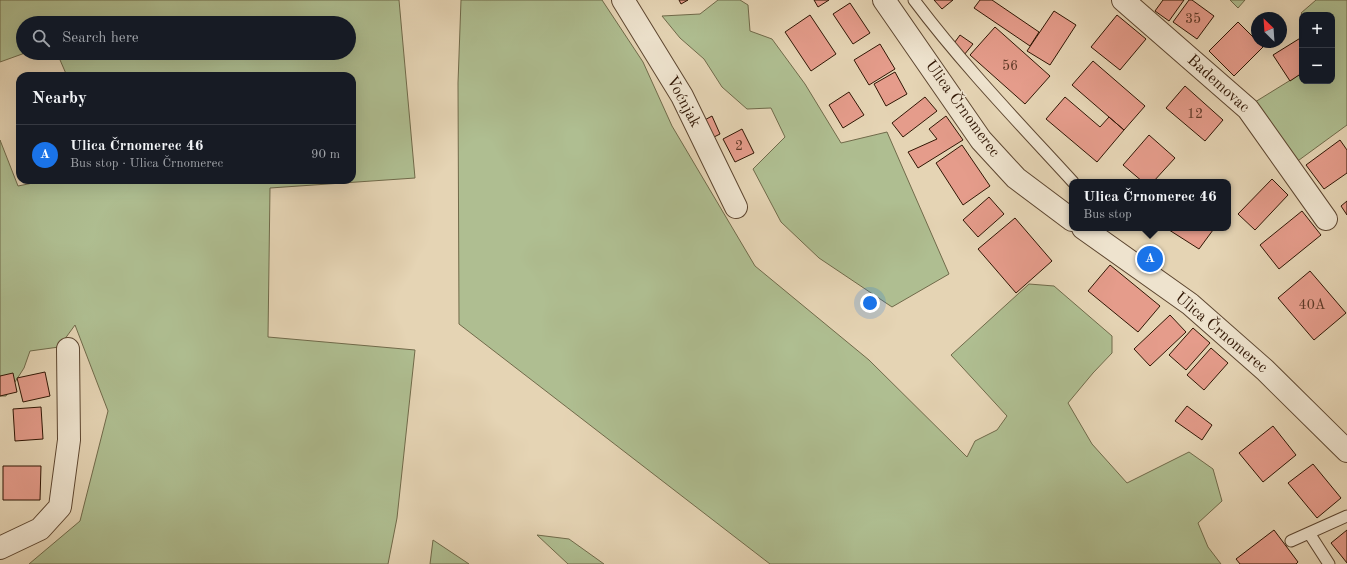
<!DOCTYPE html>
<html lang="en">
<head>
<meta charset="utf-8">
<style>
  body { margin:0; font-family:"Old Standard TT",serif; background:#242831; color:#f1f3f6 }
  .controls { position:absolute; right:12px; top:12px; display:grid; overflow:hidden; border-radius:8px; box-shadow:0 4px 16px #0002 }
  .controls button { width:36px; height:36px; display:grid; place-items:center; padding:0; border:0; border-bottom:1px solid #363941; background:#171b24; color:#f1f3f6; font:20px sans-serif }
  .compass { position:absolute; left:1251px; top:12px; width:36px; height:36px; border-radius:50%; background:#171b24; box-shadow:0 4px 16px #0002; rotate:335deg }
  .you { position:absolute; left:870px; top:303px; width:14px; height:14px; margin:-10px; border:3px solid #fff; border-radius:50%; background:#1a73e8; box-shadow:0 0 0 6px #1a73e833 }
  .badge { display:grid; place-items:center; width:26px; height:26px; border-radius:50%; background:#1a73e8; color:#fff; font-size:13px; font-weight:700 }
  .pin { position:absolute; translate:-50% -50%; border:2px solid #fff; box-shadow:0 1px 4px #0006 }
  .popup { position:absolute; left:1069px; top:179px; width:162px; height:52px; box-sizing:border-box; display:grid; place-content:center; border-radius:8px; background:#171b24; filter:drop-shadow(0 1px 3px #0005); font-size:13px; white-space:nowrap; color:#9ea1a6 }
  .popup b { font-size:15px; color:#f1f3f6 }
  .popup::after { content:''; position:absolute; left:50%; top:100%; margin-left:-8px; border:8px solid transparent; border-top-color:#171b24 }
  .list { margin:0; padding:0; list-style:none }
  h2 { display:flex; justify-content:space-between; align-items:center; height:52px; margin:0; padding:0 16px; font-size:17px }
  h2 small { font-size:13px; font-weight:400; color:#9ea1a6 }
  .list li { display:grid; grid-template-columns:26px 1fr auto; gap:12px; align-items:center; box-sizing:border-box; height:60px; padding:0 16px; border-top:1px solid #363941 }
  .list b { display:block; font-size:15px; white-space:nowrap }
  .list p { margin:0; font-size:13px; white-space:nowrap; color:#9ea1a6 }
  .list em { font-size:13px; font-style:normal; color:#9ea1a6 }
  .icon { flex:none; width:22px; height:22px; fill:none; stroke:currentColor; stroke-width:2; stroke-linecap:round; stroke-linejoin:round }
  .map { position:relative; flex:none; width:1347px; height:564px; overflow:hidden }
  .search { position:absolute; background:#171b24; box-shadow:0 4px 16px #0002; left:16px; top:16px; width:340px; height:44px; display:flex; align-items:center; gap:10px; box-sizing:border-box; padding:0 14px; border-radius:22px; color:#9ea1a6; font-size:15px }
  .panel { position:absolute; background:#171b24; box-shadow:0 4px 16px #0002; left:16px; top:72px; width:340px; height:112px; border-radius:12px }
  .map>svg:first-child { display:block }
</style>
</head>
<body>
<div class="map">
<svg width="1347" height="564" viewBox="0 0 1347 564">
  <rect width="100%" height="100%" fill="#e5d4b4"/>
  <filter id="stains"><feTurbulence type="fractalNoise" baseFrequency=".005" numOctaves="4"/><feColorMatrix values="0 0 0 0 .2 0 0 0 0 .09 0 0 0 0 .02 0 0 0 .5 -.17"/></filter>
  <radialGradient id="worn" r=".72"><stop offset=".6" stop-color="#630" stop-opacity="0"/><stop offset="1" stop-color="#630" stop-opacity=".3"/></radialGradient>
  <path fill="#afbe91" stroke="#706a4a" d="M0,0H399L415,178L270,188L268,337L415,350L397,518L388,564H29L80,521L108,411L75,325L59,347L30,351L24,368L6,396H0V140L18,186L48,180H352V76H67L57,53H349V23H23V53H25L0,62Z
    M461,0H602L643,62L672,126L755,266L869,360L967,457L975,441L997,430L1007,416L951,355L1029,284L1054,286L1112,336V353L1093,373L1068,403L1092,444L1127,483L1189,452L1213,469L1222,501L1198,523L1208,547L1221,564H770L459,324L458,83Z
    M718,0H740L748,5L750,31L772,39L805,84L841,143L887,132L949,274L892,307L819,258L781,222L753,169L785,137L771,108L747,109L722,87L704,59L680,38L662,16L700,14Z
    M1230,0H1245L1238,8Z
    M1316,0H1347V125L1295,163L1255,102L1302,73V81H1332V54L1334,53L1332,49V15H1303L1301,13Z
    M537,535L569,539L604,564H568Z
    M433,540L469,564H430Z"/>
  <path fill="#e59c8b" stroke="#301604" d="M679,0H688L681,4Z
    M814,0H829L818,7Z
    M934,0H953L942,9Z
    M980,0H992L1039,32L1030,46L974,8Z
    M1163,0H1184L1169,21L1155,11Z
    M1189,0H1192L1214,16L1197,39L1173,22Z
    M850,3L870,33L853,44L833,14Z
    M1054,11L1076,25L1050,65L1027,51Z
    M810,15L836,54L811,71L785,32Z
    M1117,15L1146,39L1120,70L1091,47Z
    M1238,22L1263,47L1234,76L1209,51Z
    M995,27L1050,76L1025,104L970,55Z
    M960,35L973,44L964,55L952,46Z
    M1302,37V73L1290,81L1273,55Z
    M880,44L895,69L869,85L854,60Z
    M1093,61L1145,106L1124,130L1072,85Z
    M895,72L907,94L886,106L874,84Z
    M1185,86L1223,120L1205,141L1166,108Z
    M849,92L864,115L843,128L829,105Z
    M925,97L937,111L903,137L892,123Z
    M1065,97L1100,127L1109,117L1124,130L1097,162L1046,119Z
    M712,116L720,134L710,139L701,122Z
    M946,116L963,140L918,168L908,152L937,139L929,129Z
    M742,129L754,153L735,162L723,139Z
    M1149,135L1175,158L1153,182H1143L1123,165Z
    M1340,140L1347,150V173L1324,189L1306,165Z
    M962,145L990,186L963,205L936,163Z
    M1272,179L1288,195L1255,230L1238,214Z
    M989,197L1004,214L978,237L963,220Z
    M1347,201V215L1341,206Z
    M1302,211L1321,235L1279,269L1260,245Z
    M1015,218L1052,261L1016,293L978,249Z
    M1166,228H1211L1213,230L1199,249Z
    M1110,265L1160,306L1138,332L1088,291Z
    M1310,271L1346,313L1314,340L1278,298Z
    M1170,315L1186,332L1150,366L1134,349Z
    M1193,328L1210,343L1186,370L1169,355Z
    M1211,348L1228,363L1204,390L1187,375Z
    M45,372L50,396L23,402L17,378Z
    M13,373L17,392L0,396V376Z
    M1187,406L1212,425L1202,440L1175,421Z
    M41,407L43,439L15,441L13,409Z
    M1273,426L1296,455L1263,482L1239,453Z
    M1313,464L1341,498L1317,518L1288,483Z
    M3,466H41L40,500H3Z
    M1274,530L1298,562L1296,564H1240L1236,559Z
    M1347,530V563L1331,543Z"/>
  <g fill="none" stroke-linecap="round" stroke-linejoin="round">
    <g stroke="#5d4630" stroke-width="13">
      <path id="service" d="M914,0C962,64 1019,123 1073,182
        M1309,533L1329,564
        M1291,541L1347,516"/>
    </g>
    <g stroke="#5d4630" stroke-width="24">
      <path id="minor" d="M623,0L682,96L736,207
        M1123,0L1248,109L1326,219
        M0,548L40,529L60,507L69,440L68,349"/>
    </g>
    <g stroke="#5d4630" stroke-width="24">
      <path id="tertiary" d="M884,0L981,140L1016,178L1072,220
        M1083,228L1190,304L1265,370L1347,451"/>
    </g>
    <use href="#service" stroke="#eee3ce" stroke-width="11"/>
    <use href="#minor" stroke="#eee3ce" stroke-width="22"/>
    <use href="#tertiary" stroke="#eee3ce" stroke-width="22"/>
  </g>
  <g text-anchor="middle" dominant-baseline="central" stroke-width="3" stroke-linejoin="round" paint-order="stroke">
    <g font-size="14" fill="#5d3826">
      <text x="1193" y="19">35</text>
      <text x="1010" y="66">56</text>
      <text x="1195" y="114">12</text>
      <text x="739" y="146">2</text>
      <text x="1312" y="305">40A</text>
    </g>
    <g font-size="16" fill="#301604" stroke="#eee3ce">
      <text transform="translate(1218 84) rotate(42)">Bademovac</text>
      <text transform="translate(683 102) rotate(62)">Voćnjak</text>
      <text transform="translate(962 109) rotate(54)">Ulica Črnomerec</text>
      <text transform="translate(1221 333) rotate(40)">Ulica Črnomerec</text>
    </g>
  </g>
  <rect width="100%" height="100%" filter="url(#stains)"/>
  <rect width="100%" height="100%" fill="url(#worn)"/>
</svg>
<div class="controls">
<button>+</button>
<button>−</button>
</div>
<svg class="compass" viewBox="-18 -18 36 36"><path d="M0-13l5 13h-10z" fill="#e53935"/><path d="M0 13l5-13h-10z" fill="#9ea1a6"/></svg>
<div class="you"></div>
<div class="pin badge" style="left:1150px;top:259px">A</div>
<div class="popup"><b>Ulica Črnomerec 46</b>Bus stop</div>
<div class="search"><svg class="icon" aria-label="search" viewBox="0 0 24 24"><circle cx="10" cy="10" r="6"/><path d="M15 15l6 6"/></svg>Search here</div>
<section class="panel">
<h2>Nearby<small></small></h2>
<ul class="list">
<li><span class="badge">A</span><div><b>Ulica Črnomerec 46</b><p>Bus stop · Ulica Črnomerec</p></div><em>90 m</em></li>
</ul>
</section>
</div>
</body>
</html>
